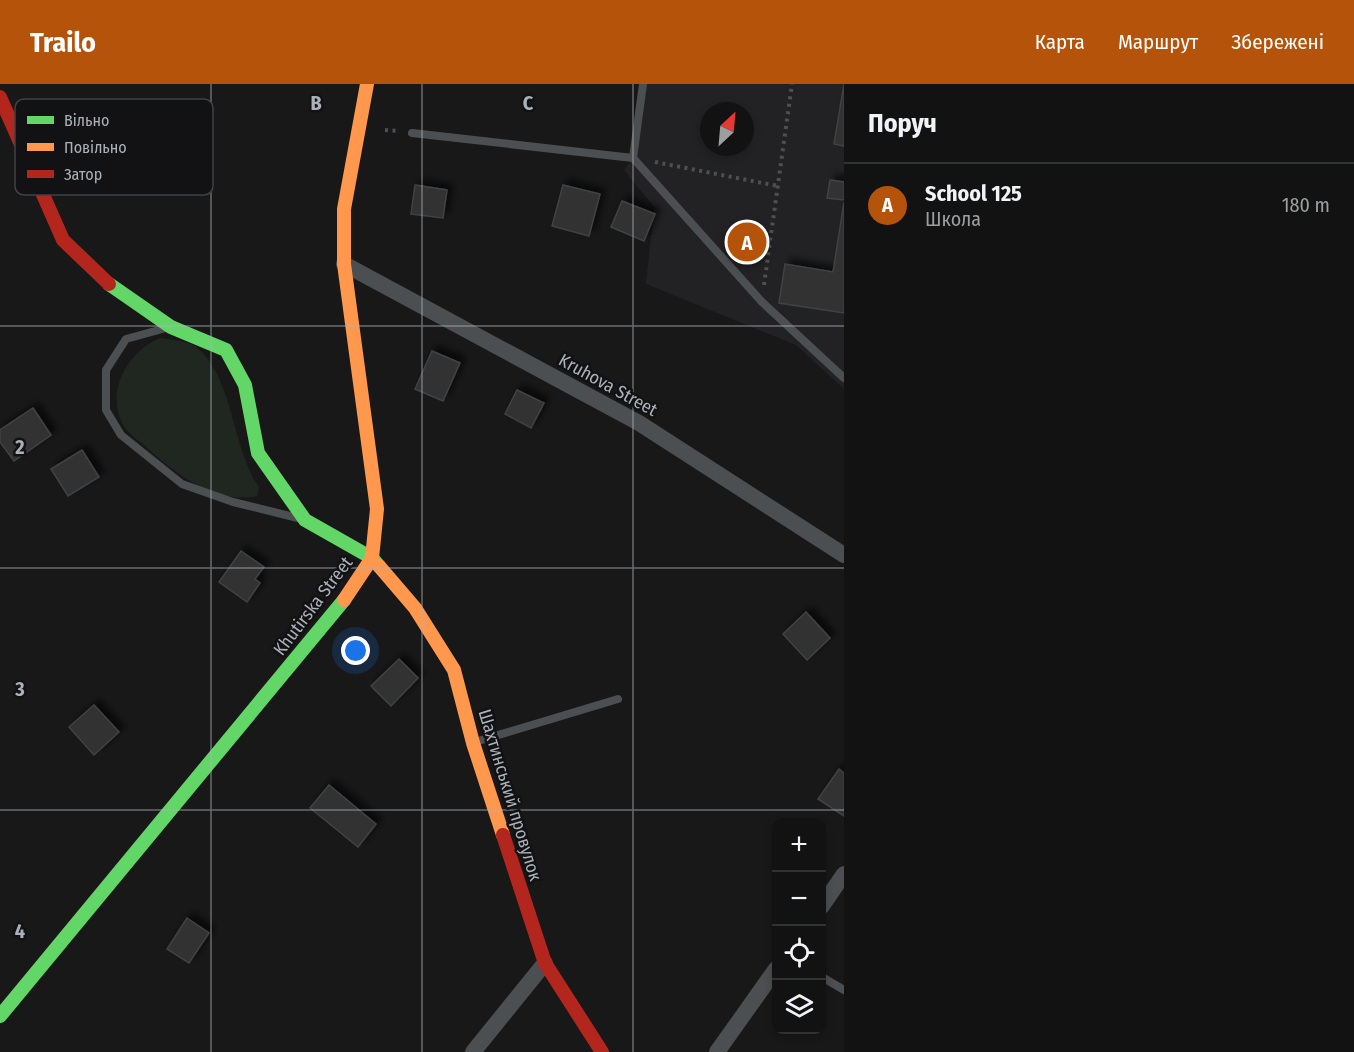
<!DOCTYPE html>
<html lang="uk">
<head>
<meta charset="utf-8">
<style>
  body { margin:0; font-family:"Fira Sans Condensed",sans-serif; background:#1f2020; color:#f1f3f6 }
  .controls { position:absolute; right:18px; bottom:18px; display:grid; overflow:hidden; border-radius:12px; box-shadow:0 3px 9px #0003 }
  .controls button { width:54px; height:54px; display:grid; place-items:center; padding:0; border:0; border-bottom:2px solid #313232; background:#121212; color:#f1f3f6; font:30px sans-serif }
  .compass { position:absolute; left:700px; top:18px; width:54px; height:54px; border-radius:50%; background:#121212; box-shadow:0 3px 9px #0003; rotate:26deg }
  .you { position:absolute; left:356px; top:567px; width:21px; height:21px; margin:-15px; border:4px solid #fff; border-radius:50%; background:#1a73e8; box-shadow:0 0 0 9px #1a73e833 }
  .badge { display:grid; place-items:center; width:39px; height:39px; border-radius:50%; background:#b45309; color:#fff; font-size:20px; font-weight:700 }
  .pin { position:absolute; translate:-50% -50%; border:3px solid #fff; box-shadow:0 2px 6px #0006 }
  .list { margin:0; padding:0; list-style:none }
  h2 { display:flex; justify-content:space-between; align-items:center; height:78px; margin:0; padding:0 24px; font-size:26px }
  h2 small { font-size:20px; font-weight:400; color:#9c9e9f }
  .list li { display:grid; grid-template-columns:39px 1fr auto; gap:18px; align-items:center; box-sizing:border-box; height:84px; padding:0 24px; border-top:2px solid #313232 }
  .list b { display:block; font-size:22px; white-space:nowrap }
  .list p { margin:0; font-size:20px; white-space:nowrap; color:#9c9e9f }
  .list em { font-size:20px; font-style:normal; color:#9c9e9f }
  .icon { flex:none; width:33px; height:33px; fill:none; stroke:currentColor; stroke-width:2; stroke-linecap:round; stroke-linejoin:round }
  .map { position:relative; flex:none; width:844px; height:968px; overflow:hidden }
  header { display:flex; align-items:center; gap:36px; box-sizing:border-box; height:84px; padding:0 30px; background:#b45309; color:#fff }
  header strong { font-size:28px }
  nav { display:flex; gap:33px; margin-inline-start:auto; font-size:21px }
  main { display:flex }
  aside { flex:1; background:#121212 }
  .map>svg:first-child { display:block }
</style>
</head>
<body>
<header>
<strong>Trailo</strong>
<nav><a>Карта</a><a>Маршрут</a><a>Збережені</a></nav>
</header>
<main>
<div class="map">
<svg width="844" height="968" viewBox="0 0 844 968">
  <defs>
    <filter id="shadow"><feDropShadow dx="5.5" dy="-5.5" stdDeviation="3" flood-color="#0009"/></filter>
  </defs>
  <rect width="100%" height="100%" fill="#181818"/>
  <path fill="#222224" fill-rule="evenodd" d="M643,0H844V305L796,261L646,200L654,123L624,86L633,74ZM709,27H745V63H709Z"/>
  <path fill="#202720" d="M160,254C171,256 187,256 196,263C233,291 232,365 259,403L257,412C215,421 171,387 143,360C136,355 127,348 123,341C105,306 128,268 160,254Z"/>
  <path fill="#313132" stroke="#404344" stroke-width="1.5" filter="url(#shadow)" d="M844,0V62L834,60Z
    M830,96L844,98V116L827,114Z
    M415,101L447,106L443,134L411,130Z
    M563,101L600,110L589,152L552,142Z
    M622,117L655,130L644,157L611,143Z
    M844,118V229L779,219L785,180L833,188Z
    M432,267L460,279L443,317L415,305Z
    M517,306L544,319L531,344L505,330Z
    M33,324L51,351L14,377L0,358V346Z
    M82,366L99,393L68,412L51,385Z
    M241,467L264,483L255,495L260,499L247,518L219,498Z
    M806,528L830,554L807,576L783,550Z
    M399,575L418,594L391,622L371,602Z
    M94,621L119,648L94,671L69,643Z
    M839,685L844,689V732L818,715Z
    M329,701L376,740L358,763L310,724Z
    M187,834L209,849L189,879L167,865Z"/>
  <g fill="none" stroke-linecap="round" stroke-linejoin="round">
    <path stroke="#4e4f52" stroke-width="4" stroke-dasharray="3 4.5" stroke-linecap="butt" d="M385,46L399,47
      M655,78L778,102
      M764,201L792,0"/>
    <path stroke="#4c4f51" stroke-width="8" d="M412,49L633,74L762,218L844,294
      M633,74L643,0
      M166,244L126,255L106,286V326L121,351L182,400L233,418L298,434
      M475,658L618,615
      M822,893L844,906"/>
    <path stroke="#4c4f51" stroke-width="16" d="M344,180L639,339L844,471
      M822,822L844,790
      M473,968L545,879
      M717,968L776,885"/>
    <path stroke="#63d668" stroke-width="14" d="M109,200L171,243L226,266L245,301L258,369L305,436L372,474L379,482
      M0,932L344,516"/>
    <path stroke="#ff974d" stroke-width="14" d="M379,482L415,524L454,586L473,659L503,751
      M344,516L372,474L377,425L344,180V125L367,0"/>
    <path stroke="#b3261e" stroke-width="14" d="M0,13L63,156L109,200
      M503,751L545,879L602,968"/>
  </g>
  <path fill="none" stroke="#aab1b8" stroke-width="1.5" stroke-opacity="0.55" d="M211,0V968M422,0V968M633,0V968M0,242H844M0,484H844M0,726H844"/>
  <g text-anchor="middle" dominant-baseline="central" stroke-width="5" stroke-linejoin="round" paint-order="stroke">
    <g font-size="18" fill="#aab1b8" stroke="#121214">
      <text transform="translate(608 301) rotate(29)">Kruhova Street</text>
      <text transform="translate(313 522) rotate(-53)">Khutirska Street</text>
      <text transform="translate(510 711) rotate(73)">Шахтинський провулок</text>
    </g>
  </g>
  <rect x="15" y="15" width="198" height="96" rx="9" fill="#121214" stroke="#404245" stroke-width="1.5"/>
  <rect x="27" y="32" width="27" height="8" fill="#63d668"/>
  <rect x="27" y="59" width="27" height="8" fill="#ff974d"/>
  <rect x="27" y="86" width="27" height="8" fill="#b3261e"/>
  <g font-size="16" fill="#aab1b8">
    <text x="64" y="42">Вільно</text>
    <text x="64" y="69">Повільно</text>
    <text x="64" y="96">Затор</text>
  </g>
  <g font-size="20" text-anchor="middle" font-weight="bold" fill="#aab1b8" stroke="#121214" stroke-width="5" stroke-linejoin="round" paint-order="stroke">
    <text x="316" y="26">B</text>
    <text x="528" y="26">C</text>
    <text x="20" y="370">2</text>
    <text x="20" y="612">3</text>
    <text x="20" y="854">4</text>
  </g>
</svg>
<div class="controls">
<button>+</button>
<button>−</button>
<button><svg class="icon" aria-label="locate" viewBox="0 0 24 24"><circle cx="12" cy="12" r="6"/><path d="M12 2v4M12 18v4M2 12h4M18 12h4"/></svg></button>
<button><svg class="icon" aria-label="layers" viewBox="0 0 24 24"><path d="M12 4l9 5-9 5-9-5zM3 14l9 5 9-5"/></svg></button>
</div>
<svg class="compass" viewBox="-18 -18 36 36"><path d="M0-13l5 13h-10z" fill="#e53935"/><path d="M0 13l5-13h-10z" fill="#9c9e9f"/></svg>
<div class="you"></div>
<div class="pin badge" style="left:747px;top:158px">A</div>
</div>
<aside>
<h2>Поруч<small></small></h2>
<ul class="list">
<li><span class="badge">A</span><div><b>School 125</b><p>Школа</p></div><em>180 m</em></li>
</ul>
</aside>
</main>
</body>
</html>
